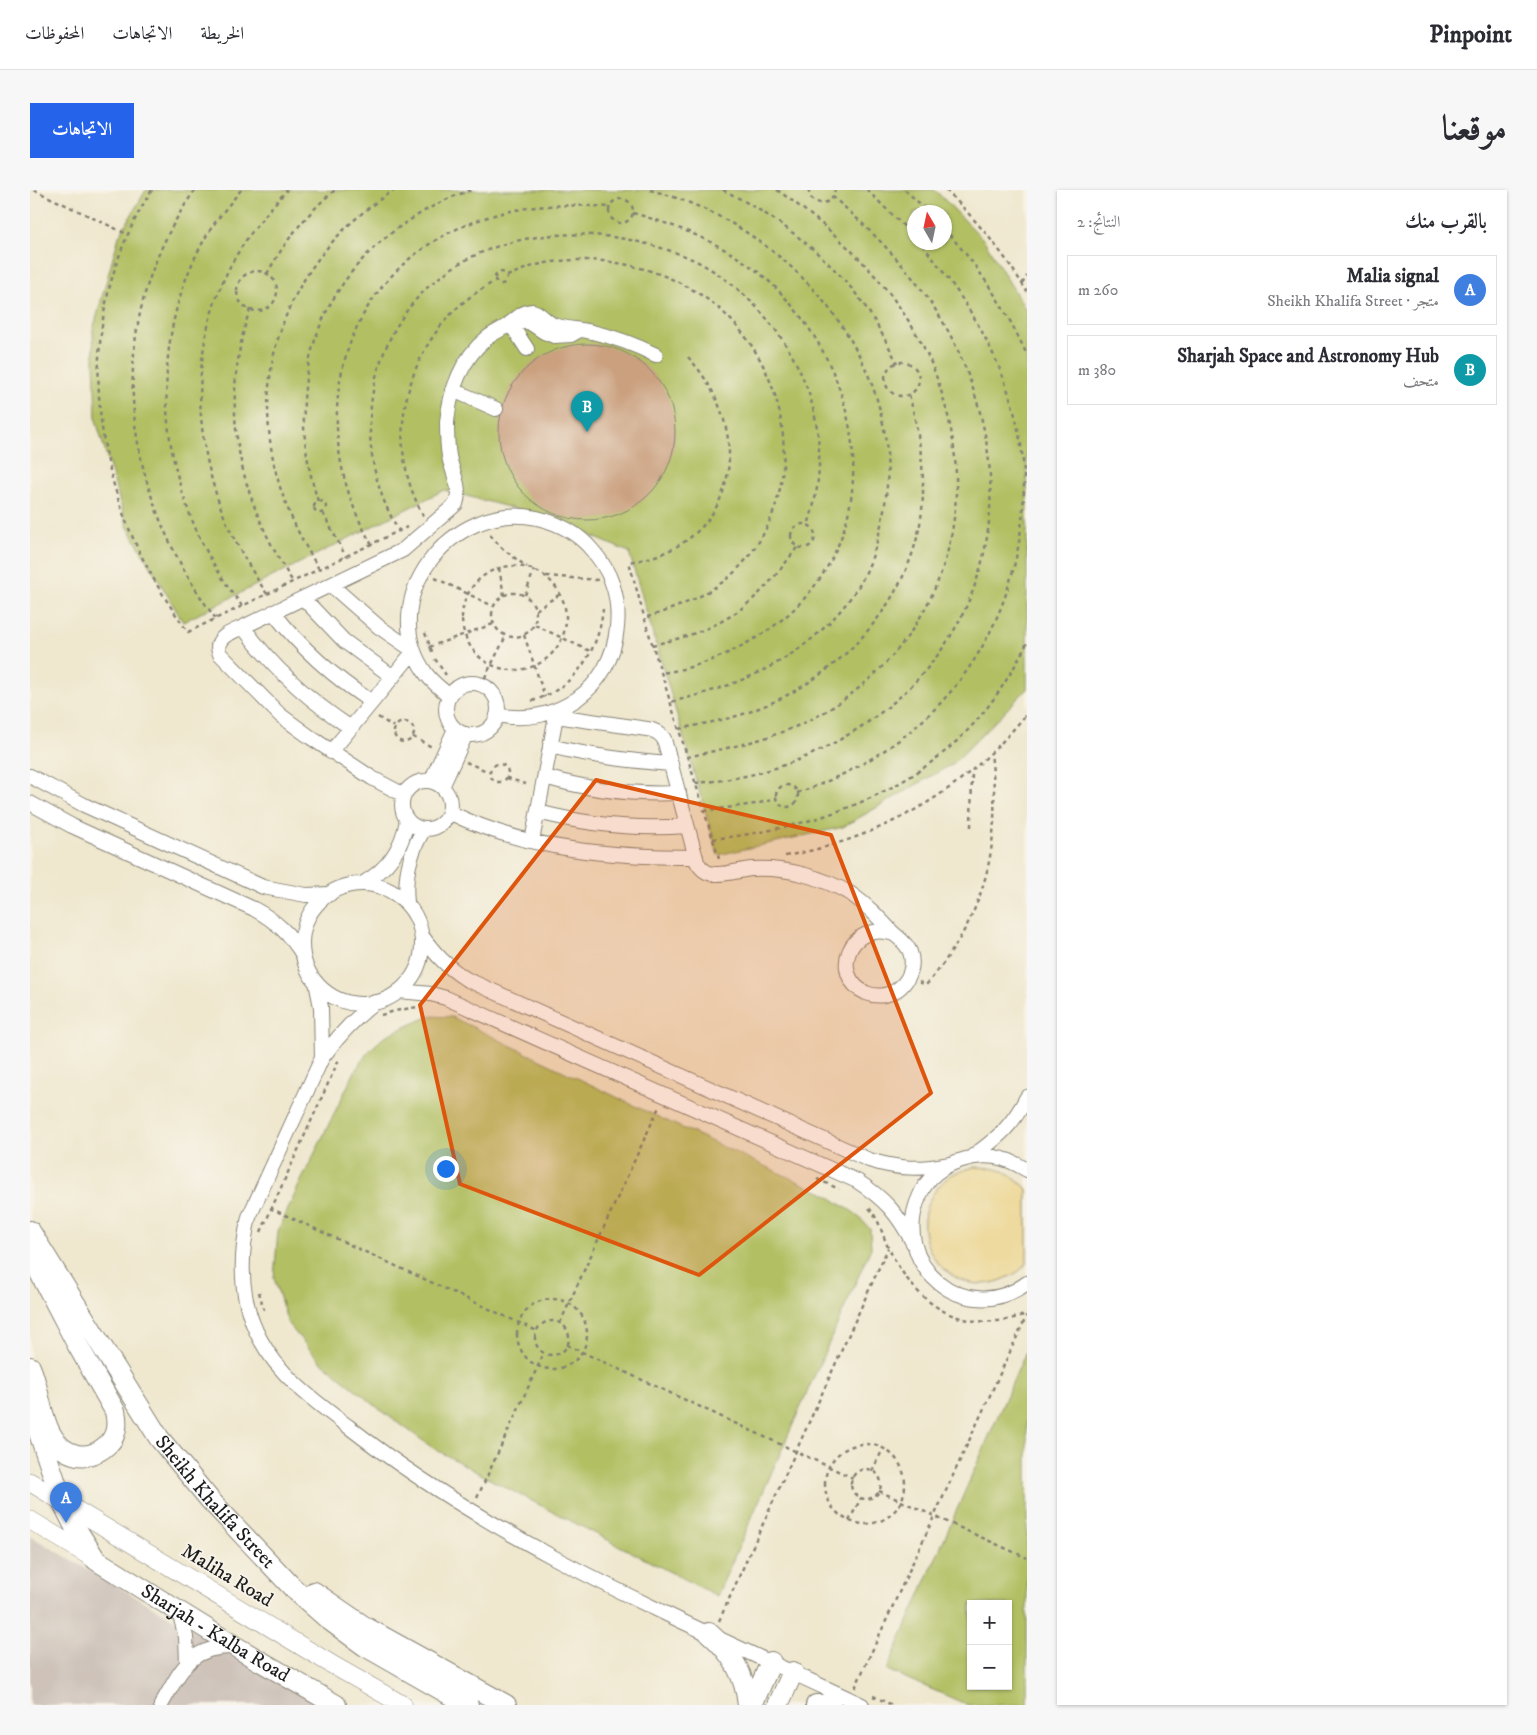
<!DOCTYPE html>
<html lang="ar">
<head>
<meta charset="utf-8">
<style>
  body { margin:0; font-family:"IM FELL DW Pica",Amiri,serif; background:#f7f7f7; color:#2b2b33; direction:rtl }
  .controls { position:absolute; right:15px; bottom:15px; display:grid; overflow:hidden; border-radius:0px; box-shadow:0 1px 4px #0004 }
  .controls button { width:45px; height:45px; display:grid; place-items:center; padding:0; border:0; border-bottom:1px solid #e1e1e2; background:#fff; color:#2b2b33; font:25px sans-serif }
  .compass { position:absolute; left:877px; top:15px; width:45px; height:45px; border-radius:50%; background:#fff; box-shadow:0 1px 4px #0004; rotate:351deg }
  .you { position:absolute; left:415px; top:978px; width:18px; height:18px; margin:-12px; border:4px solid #fff; border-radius:50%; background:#1a73e8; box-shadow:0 0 0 8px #1a73e833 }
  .badge { display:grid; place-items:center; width:32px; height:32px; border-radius:50%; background:#2563eb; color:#fff; font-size:16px; font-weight:700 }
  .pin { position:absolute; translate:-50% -41px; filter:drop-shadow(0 1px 2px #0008) }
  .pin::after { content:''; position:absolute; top:26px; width:18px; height:15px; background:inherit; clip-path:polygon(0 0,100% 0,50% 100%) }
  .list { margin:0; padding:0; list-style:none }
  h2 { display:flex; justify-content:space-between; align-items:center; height:65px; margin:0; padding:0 20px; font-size:21px }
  h2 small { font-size:16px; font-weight:400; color:#7c7c81 }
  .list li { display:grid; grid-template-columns:32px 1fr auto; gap:15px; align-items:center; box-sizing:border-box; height:70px; margin:0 10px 10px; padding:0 10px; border:1px solid #e1e1e2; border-radius:0px }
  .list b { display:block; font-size:19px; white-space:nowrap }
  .list p { margin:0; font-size:16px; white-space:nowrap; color:#7c7c81 }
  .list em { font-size:16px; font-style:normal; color:#7c7c81 }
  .map { position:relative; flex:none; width:997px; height:1515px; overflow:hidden; direction:ltr; border-radius:0px }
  header { display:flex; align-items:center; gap:30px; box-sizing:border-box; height:70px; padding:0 25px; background:#fff; border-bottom:1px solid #e1e1e2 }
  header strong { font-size:24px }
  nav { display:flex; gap:28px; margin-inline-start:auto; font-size:18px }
  .intro { display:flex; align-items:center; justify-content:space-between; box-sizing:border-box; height:120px; padding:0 30px }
  h1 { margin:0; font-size:35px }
  .button { padding:12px 22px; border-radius:0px; background:#2563eb; color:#fff; font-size:18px; font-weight:700 }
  main { display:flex; gap:30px; padding:0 30px }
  aside { flex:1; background:#fff; border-radius:0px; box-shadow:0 1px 4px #0004 }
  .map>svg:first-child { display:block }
</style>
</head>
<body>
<header>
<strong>Pinpoint</strong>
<nav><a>الخريطة</a><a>الاتجاهات</a><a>المحفوظات</a></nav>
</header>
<div class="intro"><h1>موقعنا</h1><a class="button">الاتجاهات</a></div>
<main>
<aside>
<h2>بالقرب منك<small>النتائج: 2</small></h2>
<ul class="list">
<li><span class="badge" style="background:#3f7fe0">A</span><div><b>Malia signal</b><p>متجر · Sheikh Khalifa Street</p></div><em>260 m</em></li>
<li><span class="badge" style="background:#0f9aa8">B</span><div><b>Sharjah Space and Astronomy Hub</b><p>متحف</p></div><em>380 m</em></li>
</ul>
</aside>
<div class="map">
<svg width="997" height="1515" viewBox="0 0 997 1515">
  <rect width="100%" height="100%" fill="#f7f3e8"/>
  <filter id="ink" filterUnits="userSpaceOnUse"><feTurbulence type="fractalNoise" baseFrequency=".02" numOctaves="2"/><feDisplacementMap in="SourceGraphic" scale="10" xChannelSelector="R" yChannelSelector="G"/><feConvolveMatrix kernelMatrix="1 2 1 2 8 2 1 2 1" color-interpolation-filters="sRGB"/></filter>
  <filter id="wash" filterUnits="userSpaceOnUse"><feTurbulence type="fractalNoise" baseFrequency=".0096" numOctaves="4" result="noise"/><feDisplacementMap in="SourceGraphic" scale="20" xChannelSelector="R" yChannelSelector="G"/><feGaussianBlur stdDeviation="1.12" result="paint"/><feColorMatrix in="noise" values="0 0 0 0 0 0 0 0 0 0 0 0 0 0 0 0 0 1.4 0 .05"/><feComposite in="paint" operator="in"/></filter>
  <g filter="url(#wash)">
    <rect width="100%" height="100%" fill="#efe7ce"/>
    <path fill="#cec2b9" d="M0,1346L293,1515H0Z"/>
    <path fill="#b2c063" stroke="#676e40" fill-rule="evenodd" d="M116,0H905L954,50L997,122V499L924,573L813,637L688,665L599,362L516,327L414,300L153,432L97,336L66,230L63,140L89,46ZM884,22H914V52H884Z
      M400,826L422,827L609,918L795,1004L826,1024L840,1039L841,1058L687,1406L465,1292L403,1258L352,1221L289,1170L258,1134L244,1088L248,1041L270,993L325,881L338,862L355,846Z
      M997,1159V1515H938L857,1480ZM941,1414H978V1496H941Z"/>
    <path fill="#eeda9e" stroke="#857b5d" d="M944,977C970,978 978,980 997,999V1073C989,1083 980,1087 969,1091C918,1108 874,1048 903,1004C908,996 917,987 925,983C931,981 938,979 944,977Z"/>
    <g id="blocks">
      <path fill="#caa07f" d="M469 242a88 88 0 1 1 176 0a88 88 0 1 1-176 0Z"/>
    </g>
  </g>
  <g filter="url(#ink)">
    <use href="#blocks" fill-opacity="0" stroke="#868275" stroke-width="1"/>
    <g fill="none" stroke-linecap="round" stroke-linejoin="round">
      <g stroke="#868275" stroke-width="16">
        <path id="minor" d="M484,131L499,132L514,142L524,146L541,145L548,141
          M480,133L497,159
          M423,200L466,219
          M301,395L349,437L384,461L301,562
          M273,408L314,451L363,487
          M243,422C271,458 303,487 342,512
          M213,437C243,478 278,510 321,538
          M416 519a26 26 0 1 1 52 0a26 26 0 1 1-52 0Z
          M420,506C412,500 404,494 397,485C342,411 422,309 507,328C528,333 548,343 562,360C581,381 590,408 587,437C582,499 526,537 467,525
          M526,526L617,539C625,540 630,543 634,549L667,672C671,679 677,684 685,684C697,685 710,680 722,679C756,677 792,687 821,704C837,715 849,728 862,742C869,749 876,752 880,762C889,788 862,814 836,803C799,786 819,729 864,744
          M520,556C560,566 600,571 641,574
          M0,586L54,615L233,697L276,705L300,704
          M515,587C559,600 603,605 649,603
          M372 615a24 24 0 1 1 48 0a24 24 0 1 1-48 0Z
          M401,591L425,539
          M412,597L436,544
          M374,605L342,588L280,547L250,525L190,464C182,448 202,442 213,437L373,360L426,314C432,296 422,283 419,266C417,255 417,243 417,232C420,200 432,168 457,148C464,142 478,137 483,131C488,127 494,121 502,121C510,122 516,132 524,135C536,139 550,139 562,142C584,147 606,155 626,165
          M0,613L42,636L224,719C246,731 260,744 273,765
          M419,622C495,660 582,667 666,667
          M508,622C558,635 606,640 657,636
          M502,651L527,521
          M332,694C358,679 372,659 377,630
          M272 754a60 60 0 1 1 120 0a60 60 0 1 1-120 0Z
          M377,712C374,685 380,662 394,639
          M392,746C405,764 417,777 436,789L839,970C868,979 889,980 919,974
          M286,792L291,817L292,868
          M369,801L401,804L416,808L827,991C855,1009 868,1024 883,1053
          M345,812C324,829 308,846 292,868L219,1027C209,1069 209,1110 230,1149C250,1187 286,1212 319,1237C474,1358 656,1432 832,1515
          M943,966C969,947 982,936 997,907
          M997,980C974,966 955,962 929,971C912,976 897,988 890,1005C858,1074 935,1139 997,1093
          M149,1422L156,1447L157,1472
          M131,1515C151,1481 159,1455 205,1457"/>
      </g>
      <g stroke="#868275" stroke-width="19">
        <path id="major" d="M0,1292L301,1474L373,1515
          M0,1330L66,1370"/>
      </g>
      <g stroke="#868275" stroke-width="22">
        <g id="highway">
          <path id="s1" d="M0,1041L129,1248L180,1310L264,1399L298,1429L335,1456L438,1515"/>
          <path d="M0,1064L47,1154L85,1221C88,1235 87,1247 76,1256C68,1263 57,1267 47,1265C10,1257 13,1205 0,1177"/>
          <path id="s2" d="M0,1202L9,1243L32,1311L45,1337L66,1370L206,1457L306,1515"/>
          <path d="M284,1402L335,1437L476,1515"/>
          <path d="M679,1443C702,1463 715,1485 718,1515"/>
          <path d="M722,1515L741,1472"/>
          <path d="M748,1515L763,1482"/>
          <path d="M786,1515H801"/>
        </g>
      </g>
      <path stroke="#868275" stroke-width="2.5" stroke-dasharray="4 4" stroke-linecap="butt" d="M4,0L97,44
        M122,0C56,102 54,230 100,341C115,377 135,410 158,442L377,337
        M165,0C69,135 90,300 186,429
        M211,0C198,16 183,33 173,52C127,135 126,240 161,327C173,359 191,388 212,416
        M620,0C760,35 883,176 853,325C848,351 840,381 824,403C779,467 714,495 640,512
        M693,0C748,27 802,68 837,119C848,136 858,154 867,173
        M778,0L782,10L792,14L801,10L805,0
        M837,0L884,46
        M875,0L899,22
        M916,0C947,31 975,64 997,102
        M579 21a12 12 0 1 1 24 0a12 12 0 1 1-24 0Z
        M603,23C655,38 705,58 745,97C845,197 859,365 729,446C698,465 668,478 631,483
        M914,39C949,76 976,119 997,165
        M207 101a20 20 0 1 1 40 0a20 20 0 1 1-40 0Z
        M465 88a6 6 0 1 1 12 0a6 6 0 1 1-12 0Z
        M237,84C255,51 276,24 305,0
        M477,86C490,81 503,75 516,73C572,63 636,78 681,112C766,177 782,314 699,387C675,407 644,419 614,428
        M992,94L997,86
        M220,119C188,218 208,306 263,392
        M658,167C727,242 710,356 599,372L617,437L690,672
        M855 189a17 17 0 1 1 34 0a17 17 0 1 1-34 0Z
        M284 317a6 6 0 1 1 12 0a6 6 0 1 1-12 0Z
        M288,311C255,209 278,103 368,38C391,22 415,8 442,0
        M293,323L316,367
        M393,326C386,311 379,296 376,279C364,225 383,163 422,123C435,109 450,100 465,91
        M761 346a12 12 0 1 1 24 0a12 12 0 1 1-24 0Z
        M370,342C341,297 333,239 346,187C378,63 503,24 617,54C635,59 653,64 670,73C722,102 762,151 780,207C793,250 792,293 778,335
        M460,345L473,359L497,377
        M342,355C269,230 311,74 455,28C496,14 537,14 579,17
        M432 428a52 52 0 1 1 104 0a52 52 0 1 1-104 0Z
        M469,378L474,405
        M289,379C272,351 257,322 248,290C216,174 263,64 364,0
        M516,386L568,390
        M405,388L463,416
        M462 425a22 22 0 1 1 44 0a22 22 0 1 1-44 0Z
        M237,404C223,383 210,361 199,338C161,252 158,148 206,66C220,42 238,21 257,0
        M495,405L504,380
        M506,420L530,404
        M505,435L562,462
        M395,443L403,464
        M494,445L515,507
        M622,455C696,439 725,416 768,356
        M399,457L463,434
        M405,469L416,485
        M451,495L476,446
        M502,511C544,499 569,461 573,419
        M348,527L364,537
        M364 542a10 10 0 1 1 20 0a10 10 0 1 1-20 0Z
        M649,539C676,533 704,529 729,518C809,487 878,414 891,328C897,286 889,244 879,204
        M383,547L402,557
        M657,567C706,556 754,547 798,520C901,456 946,343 918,226C911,198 902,170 887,145C853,85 803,39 747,0
        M436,572L459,582
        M460 583a9 9 0 1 1 18 0a9 9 0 1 1-18 0Z
        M477,588L499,595
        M665,593C722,589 773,573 821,543C956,461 993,312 932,170C905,105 856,53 803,7
        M746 606a11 11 0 1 1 22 0a11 11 0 1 1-22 0Z
        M767,603C910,554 997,439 994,282C991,242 981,202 964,166C945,124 919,88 890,52
        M674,621L725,614L746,609
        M941,637L942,581
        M683,649C775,639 871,609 937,541C962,515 981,485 997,453
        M755,666C851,649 936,601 997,523
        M889,792L896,795C957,724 972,655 961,563
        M351,825L365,821L387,817
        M787,989L809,999
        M240,1018L507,1141
        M839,1018C850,1030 852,1045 859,1059C881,1103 914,1136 967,1131C977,1131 987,1127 997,1124
        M231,1042L310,867
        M229,1102L234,1120
        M487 1144a35 35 0 1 1 70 0a35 35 0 1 1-70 0Z
        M505 1148a17 17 0 1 1 34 0a17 17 0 1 1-34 0Z
        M530,1133L629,917
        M537,1155L823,1288
        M795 1294a40 40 0 1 1 80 0a40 40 0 1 1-80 0Z
        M821 1294a15 15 0 1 1 30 0a15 15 0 1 1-30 0Z
        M842,1281L853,1259
        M849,1301L997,1368
        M447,1308L514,1163
        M819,1331L831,1308
        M689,1431L858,1058
        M825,1498L997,1125
        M843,1506L862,1515"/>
      <use href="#minor" stroke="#fff" stroke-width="14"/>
      <use href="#major" stroke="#fff" stroke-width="18"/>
      <use href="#highway" stroke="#fff" stroke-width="20"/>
    </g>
  </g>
  <path fill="#de560d" fill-opacity="0.2" stroke="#de560d" stroke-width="4" stroke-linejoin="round" d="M566,590L801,645L901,903L669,1085L430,994L390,815Z"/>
  <g text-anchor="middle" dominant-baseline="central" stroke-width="4" stroke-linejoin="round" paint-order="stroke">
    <g font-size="20" fill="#1c1c1c" stroke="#f7f3e8">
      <text stroke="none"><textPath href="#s1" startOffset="329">Sheikh Khalifa Street</textPath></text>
      <text transform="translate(197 1386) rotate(31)">Maliha Road</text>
      <text stroke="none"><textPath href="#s2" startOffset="322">Sharjah - Kalba Road</textPath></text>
    </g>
  </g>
</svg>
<div class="controls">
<button>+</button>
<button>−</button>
</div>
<svg class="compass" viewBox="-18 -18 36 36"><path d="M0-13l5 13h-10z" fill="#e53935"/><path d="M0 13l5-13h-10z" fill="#7c7c81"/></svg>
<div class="you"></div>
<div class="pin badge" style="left:36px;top:1333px;background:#3f7fe0">A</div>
<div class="pin badge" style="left:557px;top:242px;background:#0f9aa8">B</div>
</div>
</main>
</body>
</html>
